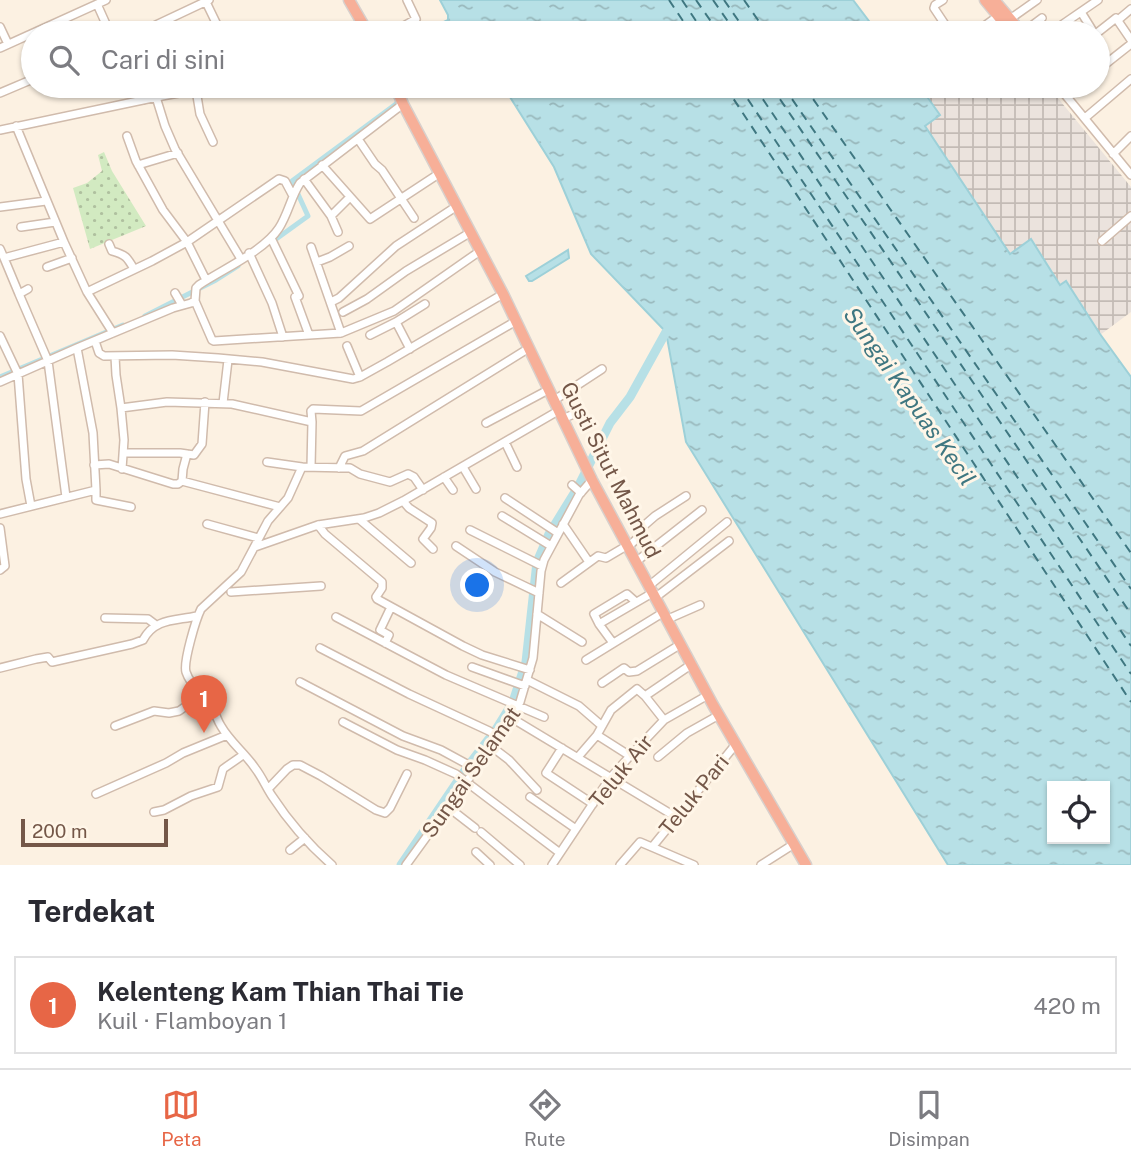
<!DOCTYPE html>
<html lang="id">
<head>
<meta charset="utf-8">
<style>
  body { margin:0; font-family:"Public Sans",sans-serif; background:#f2f2f3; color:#2b2b33 }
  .controls { position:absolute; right:21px; bottom:21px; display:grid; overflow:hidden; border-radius:0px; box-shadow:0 2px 5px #0004 }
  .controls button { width:63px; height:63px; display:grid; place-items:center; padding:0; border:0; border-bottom:2px solid #e1e1e2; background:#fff; color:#2b2b33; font:35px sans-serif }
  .scale { position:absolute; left:21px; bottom:18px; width:147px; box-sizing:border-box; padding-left:7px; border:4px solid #745748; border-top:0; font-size:19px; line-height:24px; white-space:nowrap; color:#745748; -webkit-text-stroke:5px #fff6e8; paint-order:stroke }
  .you { position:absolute; left:478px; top:586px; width:24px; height:24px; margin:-18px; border:5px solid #fff; border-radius:50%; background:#1a73e8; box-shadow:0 0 0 10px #1a73e833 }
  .badge { display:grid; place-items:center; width:46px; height:46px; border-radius:50%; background:#e76646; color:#fff; font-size:23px; font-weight:700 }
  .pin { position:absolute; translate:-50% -58px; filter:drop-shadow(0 2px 4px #0008) }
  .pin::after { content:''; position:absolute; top:37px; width:24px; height:21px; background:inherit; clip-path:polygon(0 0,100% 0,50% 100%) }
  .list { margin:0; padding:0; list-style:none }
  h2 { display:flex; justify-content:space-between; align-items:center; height:91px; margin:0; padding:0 28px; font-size:30px }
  h2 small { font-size:23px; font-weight:400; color:#7c7c81 }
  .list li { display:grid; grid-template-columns:46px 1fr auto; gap:21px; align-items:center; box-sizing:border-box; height:98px; margin:0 14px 14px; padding:0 14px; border:2px solid #e1e1e2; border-radius:0px }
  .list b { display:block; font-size:26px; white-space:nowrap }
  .list p { margin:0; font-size:23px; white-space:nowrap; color:#7c7c81 }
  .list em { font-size:23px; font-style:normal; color:#7c7c81 }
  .icon { flex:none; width:38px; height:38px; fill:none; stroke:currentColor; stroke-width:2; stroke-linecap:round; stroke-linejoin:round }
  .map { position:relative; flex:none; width:1131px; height:865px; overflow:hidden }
  .search { position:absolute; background:#fff; box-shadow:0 2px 5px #0004; left:21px; right:21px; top:21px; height:77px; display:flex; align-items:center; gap:18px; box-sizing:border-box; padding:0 24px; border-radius:38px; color:#7c7c81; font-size:26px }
  .sheet { height:203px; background:#fff }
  nav { display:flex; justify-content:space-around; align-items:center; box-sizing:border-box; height:98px; border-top:2px solid #e1e1e2; background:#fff; font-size:19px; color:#7c7c81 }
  nav a { display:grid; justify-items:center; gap:4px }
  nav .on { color:#e76646 }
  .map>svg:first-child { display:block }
</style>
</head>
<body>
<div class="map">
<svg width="1131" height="865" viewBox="0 0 1131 865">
  <defs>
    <pattern id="industrial-grid" width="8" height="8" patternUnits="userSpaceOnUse" patternTransform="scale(1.75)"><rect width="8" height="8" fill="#ebe3dd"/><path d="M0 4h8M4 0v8" fill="none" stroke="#c3bbb5"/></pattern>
    <pattern id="park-dots" width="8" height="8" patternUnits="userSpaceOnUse" patternTransform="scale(1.75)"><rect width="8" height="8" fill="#d2eac1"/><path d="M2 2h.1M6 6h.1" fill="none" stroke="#afc09f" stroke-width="1.8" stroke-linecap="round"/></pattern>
    <pattern id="water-ripples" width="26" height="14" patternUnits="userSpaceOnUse" patternTransform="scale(1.75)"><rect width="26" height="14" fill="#b7e0e6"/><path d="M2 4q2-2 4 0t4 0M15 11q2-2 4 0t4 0" fill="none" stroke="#99b8bc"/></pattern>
  </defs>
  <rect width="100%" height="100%" fill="#fcf1e2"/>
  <path fill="url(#industrial-grid)" d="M946,86H1048L1131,187V312L1100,335L1066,282L1061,286L1032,239L1010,255L925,126L939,115L928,98Z"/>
  <path fill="url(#park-dots)" d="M104,152L112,171L146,226L90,249L73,188L87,183L102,171L98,155Z"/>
  <path fill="url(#water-ripples)" stroke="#9dd0d8" stroke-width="2" fill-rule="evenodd" d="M440,0H853L878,33H467L460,25L444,33H421L448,20V15Z
    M503,86H927L928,98L940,115L925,126L1010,254L1031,239L1060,285L1066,281L1100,334L1131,377V865H948L686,442L666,332L591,254L554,167ZM1105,786V839H1052V786Z
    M568,250L569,258L532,281H529L526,276Z"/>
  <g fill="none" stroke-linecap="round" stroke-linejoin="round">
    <path stroke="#b7e0e6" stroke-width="5" d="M272,242L308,216L292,181L396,104L398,101L396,97
      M145,316L216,280L238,266
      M0,377L123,325"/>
    <path stroke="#b7e0e6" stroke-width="9" d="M401,865L468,766L495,731L513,702L526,662L537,562L549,534L578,487L610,423L630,397L666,332"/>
    <path stroke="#3f7781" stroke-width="2" stroke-dasharray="9 7" stroke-linecap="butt" d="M669,0L691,33
      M682,0L704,33
      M696,0L719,33
      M713,0L736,33
      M724,0L747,33
      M744,0L767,33
      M725,86L1131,702
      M739,86L1131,674
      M754,86L1131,646
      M771,86L1131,614
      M783,86L1131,589
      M804,86L1131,553"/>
    <g stroke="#d0bbac" stroke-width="10">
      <path id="minor" d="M943,0L935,5L934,8L950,32
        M206,2L221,33
        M97,4L110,33
        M1081,12L1094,33
        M1010,19L1037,0
        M1118,20L1131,9
        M0,27L8,44
        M976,32L998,16
        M139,33L209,0
        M224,33L234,30
        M391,33L416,19L407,0
        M1022,33L1042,18
        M1050,33L1098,0
        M1097,33L1116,18L1131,40
        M0,48L106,0
        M1098,53L1099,52
        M1098,70L1131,44
        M141,86L144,100
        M1058,86L1131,175
        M196,90L200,114L213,142
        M0,93L33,79
        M279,93L295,86
        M1066,95L1077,86
        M156,97L165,126L175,149L241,259
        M1085,118L1131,79
        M16,126L64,242L87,292L113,333
        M0,130L162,96L218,86
        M127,136L136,161L163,210L187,242L206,280
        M358,139L375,164L382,170L414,218
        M1113,154L1131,136
        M138,165L178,153
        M322,165L370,219L440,173
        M304,179L331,216
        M0,207L46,201
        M21,227L55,222
        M338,232L331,216L350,197
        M271,238L299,296L295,297L309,335
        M1102,241L1131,216
        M109,244L112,251C126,255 127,257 134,269
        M0,249L4,258L64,242
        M249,253L272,303L283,337
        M4,258L19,294
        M317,262L330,257L349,246
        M47,267L72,258
        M28,289L19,294L48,361L66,497
        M87,292L152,261L187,242L279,179L285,181L293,196
        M175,293L182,305
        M195,301L196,288L199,285C223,269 264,251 279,228C288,214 291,197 300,183L403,104
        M195,301L212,340L214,341L341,333L311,247
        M331,302L339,298L396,246L457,206
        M343,312L367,299L406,271L471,232
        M341,333L394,311L480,251
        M370,335L396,322
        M0,336L18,374L26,479L31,506
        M95,341L99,353L104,356L172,355L218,358L262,362L353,379L360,377L387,362L503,294
        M347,346L360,377
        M410,349L396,322L425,304
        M115,356L116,375L121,408L167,402L232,404L312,422L311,411L313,409L361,411L516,321
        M0,382L77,348L173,308L191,303L195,301
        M553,401L602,369
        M223,403L228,360
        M121,408L124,440L122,469
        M562,419L579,412
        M486,423L548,390
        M505,442L517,467
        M124,453H180L194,455L202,444L205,402
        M267,462L302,467
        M94,465L109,464L173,484H178L182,481L280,507
        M311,467L312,422
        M463,467L476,489
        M339,468L345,456L363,451L529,348
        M444,477L453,490
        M182,481L183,469L187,454
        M572,485L581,493
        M96,490V500L131,507
        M505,498L558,533
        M403,501L409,508L432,523L431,528L423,539L433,549
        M0,514L96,490L93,433L77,348
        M502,516L551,546
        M359,519L411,563
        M207,524L258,538
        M563,524L589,562
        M318,525L325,534L382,582V588L376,597L377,599L463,646L482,655L530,670
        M0,528L5,566L0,570
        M470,530L542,566
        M456,546L495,572L539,593
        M629,546L641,535L639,530L655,516L686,496
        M255,547L318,525L364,518L379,513L403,501L558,411
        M637,561L702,510
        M561,583L598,556L606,558L628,545
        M650,585L727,522
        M231,592L321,586
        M656,597L729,541
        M537,614L582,642
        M336,617L446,675L544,717
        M105,618L148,619L156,625
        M668,619L700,605
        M599,624L654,592
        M385,643L389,635L380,630L391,607
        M613,643L599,624L594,614L627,594L636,602
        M320,648L409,694L489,731L499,737
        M586,660L664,612
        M472,667L525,686
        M0,668L36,659L48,657L52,662L132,644L143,640C155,618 175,621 197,616
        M527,680L579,706L602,726
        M300,682L403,736L441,750L476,769
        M602,683L624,668L629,672L637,671L681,644
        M645,696L692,664
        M510,717L676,817
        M343,722L397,750L425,760L456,774L560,853
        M115,726L154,711L169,713L179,711L186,706L198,691
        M597,735L630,756
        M492,747L509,760L537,790
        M562,748L546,773L593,804
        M578,757L597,735L611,710L637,689L645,696L664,720
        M658,757L687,733L719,715
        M268,789L287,769L293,765H300L321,776L376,810L385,813L390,808L407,774
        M96,794L166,763L183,753L227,735
        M530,797L576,829
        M448,807L475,828
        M154,812L164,810L191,796L218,787L223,769L243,755
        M481,832L520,865
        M653,846L736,744
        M290,850L305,838
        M476,852L490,865
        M332,865C309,845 289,822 272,796C266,787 262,777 255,768C245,753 230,742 221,726C217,720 216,713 211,707C203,696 190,685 186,672C183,662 196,619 201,609L241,572L268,521L288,498L302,467L350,468L360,474L390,482L408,474L414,477L423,490
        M406,865L499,737L520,702L533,658L541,571L544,560L579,495L592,480
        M552,865L610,778L630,756L664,720L708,695
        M620,865L640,842L694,865
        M761,865L794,844"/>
    </g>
    <g stroke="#d8d0cc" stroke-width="13">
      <path id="highway" d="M349,0L368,33
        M985,0L1012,33
        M994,0L1022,33
        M395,86L403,104L503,294L592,480L713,705L806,865"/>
    </g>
    <use href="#minor" stroke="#fff" stroke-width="7"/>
    <use href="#highway" stroke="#f7af98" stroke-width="10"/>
  </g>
  <g text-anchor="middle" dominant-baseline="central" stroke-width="6" stroke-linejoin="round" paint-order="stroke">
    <g font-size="21" fill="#745748" stroke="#fff6e8">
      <text transform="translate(611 470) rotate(63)">Gusti Situt Mahmud</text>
      <text transform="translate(621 771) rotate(-51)">Teluk Air</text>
      <text transform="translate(471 772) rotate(-55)">Sungai Selamat</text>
      <text transform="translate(694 795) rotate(-51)">Teluk Pari</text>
    </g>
    <g font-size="23" font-style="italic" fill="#3f7781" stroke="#fff6e8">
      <text transform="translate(910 396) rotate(55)">Sungai Kapuas Kecil</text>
    </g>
  </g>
</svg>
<div class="controls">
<button><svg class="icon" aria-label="locate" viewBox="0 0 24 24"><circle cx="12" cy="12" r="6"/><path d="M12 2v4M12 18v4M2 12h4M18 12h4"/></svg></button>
</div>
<div class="scale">200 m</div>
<div class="you"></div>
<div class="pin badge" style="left:204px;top:733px">1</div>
<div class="search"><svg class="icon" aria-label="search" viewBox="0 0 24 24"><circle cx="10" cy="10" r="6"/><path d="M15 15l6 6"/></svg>Cari di sini</div>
</div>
<section class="sheet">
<h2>Terdekat<small></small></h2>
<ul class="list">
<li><span class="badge">1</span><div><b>Kelenteng Kam Thian Thai Tie</b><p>Kuil · Flamboyan 1</p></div><em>420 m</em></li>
</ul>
</section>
<nav>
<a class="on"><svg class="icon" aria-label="map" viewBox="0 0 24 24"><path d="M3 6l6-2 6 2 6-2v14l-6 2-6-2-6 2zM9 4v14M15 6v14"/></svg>Peta</a>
<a><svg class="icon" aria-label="directions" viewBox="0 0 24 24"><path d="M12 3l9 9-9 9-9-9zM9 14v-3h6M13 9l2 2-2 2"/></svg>Rute</a>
<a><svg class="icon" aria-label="saved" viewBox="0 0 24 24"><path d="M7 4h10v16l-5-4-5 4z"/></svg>Disimpan</a>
</nav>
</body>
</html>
